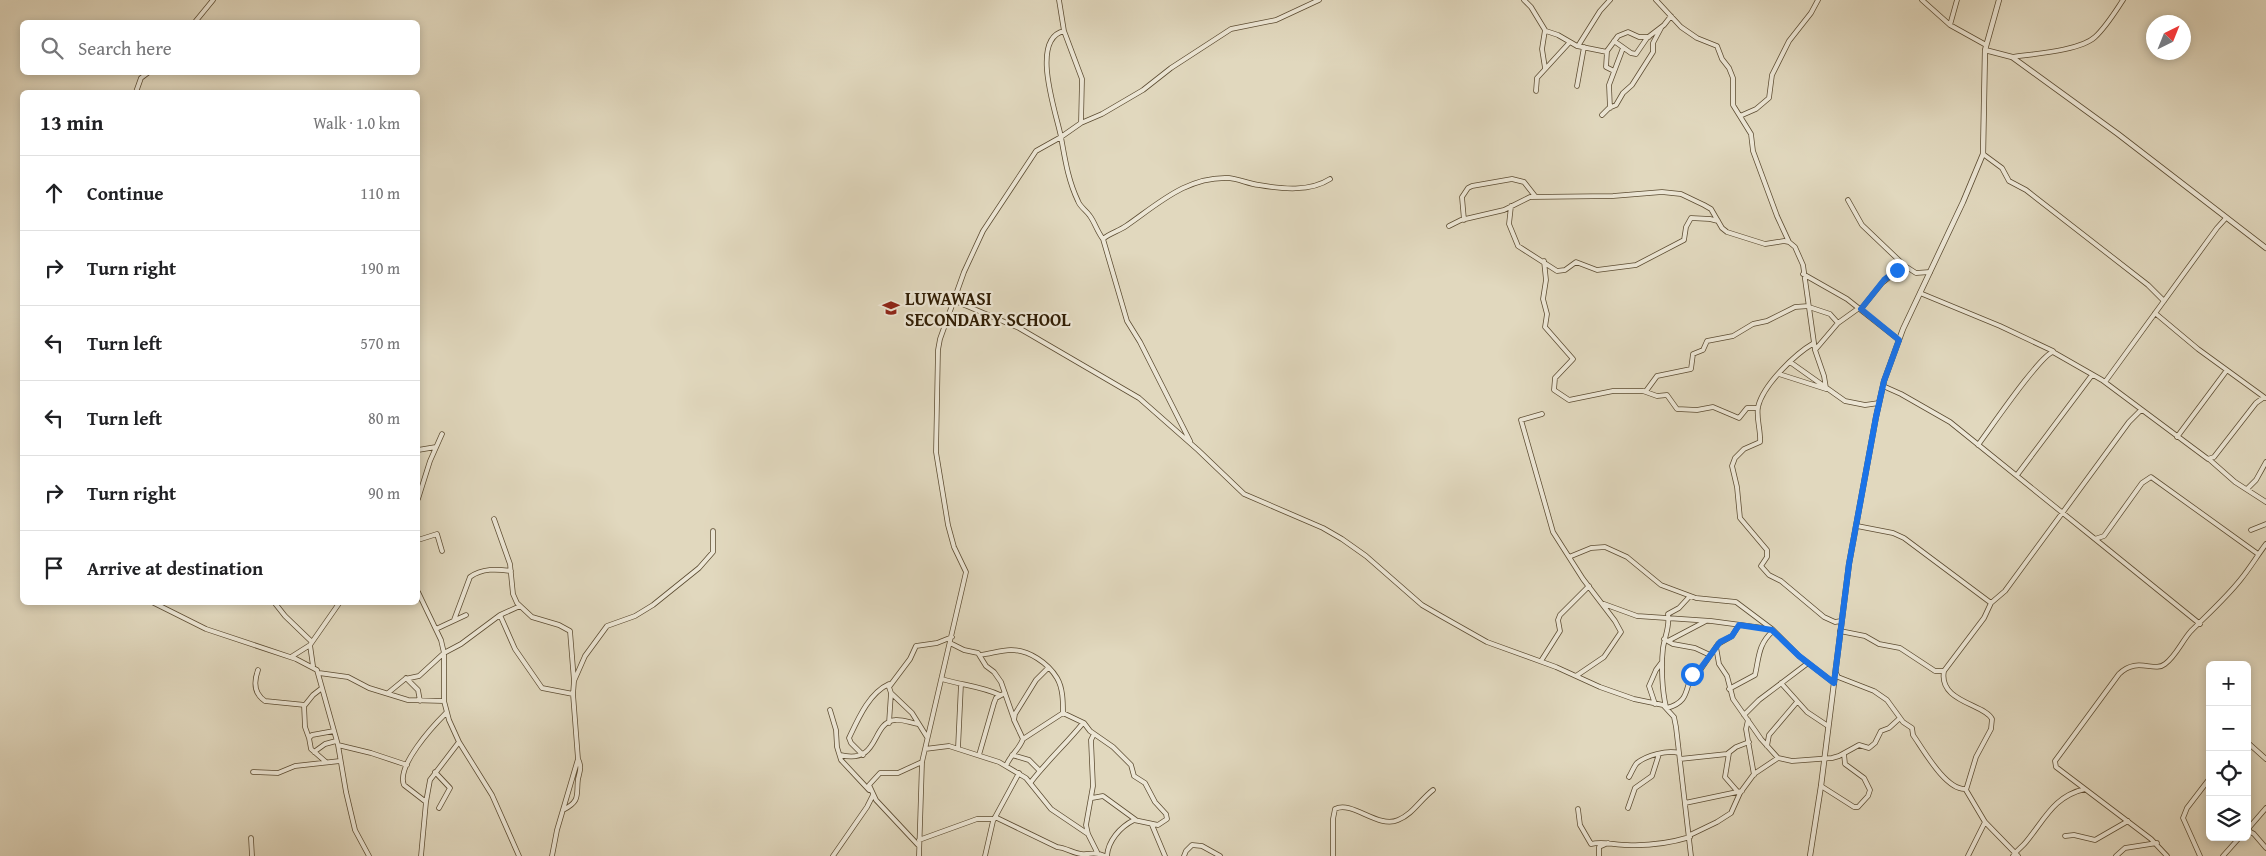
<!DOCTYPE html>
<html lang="en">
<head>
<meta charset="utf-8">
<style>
  body { margin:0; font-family:"Gentium Book Plus",serif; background:#f6f6f6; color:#202124 }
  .controls { position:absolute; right:15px; bottom:15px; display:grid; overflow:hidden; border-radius:8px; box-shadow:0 2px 8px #0003 }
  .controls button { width:45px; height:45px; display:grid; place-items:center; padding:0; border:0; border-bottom:1px solid #e0e0e0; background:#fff; color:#202124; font:25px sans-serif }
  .compass { position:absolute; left:2146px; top:15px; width:45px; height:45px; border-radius:50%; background:#fff; box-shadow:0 2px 8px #0003; rotate:43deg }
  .stop { position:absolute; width:15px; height:15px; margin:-11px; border:4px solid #1a73e8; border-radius:50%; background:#fff }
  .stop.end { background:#1a73e8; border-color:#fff; box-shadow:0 1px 5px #0008 }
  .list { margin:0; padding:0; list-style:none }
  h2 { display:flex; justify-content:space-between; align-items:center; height:65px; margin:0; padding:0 20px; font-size:21px }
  h2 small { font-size:16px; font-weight:400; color:#757577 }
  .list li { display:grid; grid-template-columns:32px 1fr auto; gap:15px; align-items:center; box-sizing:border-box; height:75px; padding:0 20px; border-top:1px solid #e0e0e0 }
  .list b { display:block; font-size:19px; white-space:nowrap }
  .list em { font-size:16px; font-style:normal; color:#757577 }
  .icon { flex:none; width:28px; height:28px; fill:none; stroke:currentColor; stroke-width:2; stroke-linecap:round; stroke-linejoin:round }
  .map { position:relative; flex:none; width:2266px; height:856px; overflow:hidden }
  .search { position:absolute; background:#fff; box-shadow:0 2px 8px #0003; left:20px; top:20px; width:400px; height:55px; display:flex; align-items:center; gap:12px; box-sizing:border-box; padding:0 18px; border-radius:8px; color:#757577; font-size:19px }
  .panel { position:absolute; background:#fff; box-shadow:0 2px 8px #0003; left:20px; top:90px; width:400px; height:515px; border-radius:8px }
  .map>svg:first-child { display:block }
</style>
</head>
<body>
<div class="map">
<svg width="2266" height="856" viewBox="0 0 2266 856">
  <rect width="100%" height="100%" fill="#e1d8be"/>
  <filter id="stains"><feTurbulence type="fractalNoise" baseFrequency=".004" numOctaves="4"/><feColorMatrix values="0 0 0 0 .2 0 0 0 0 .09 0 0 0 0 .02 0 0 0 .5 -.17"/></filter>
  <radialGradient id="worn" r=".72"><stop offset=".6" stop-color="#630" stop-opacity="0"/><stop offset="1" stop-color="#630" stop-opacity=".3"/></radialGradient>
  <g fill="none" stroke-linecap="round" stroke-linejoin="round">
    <g stroke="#5c4c32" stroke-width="5.5">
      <path id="minor" d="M1059,0L1064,31L1082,79L1081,123
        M1524,0L1531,7L1545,30L1542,49L1545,68
        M1656,0L1681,27L1697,38L1717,46L1722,59L1729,68L1733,78V105L1751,134L1753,151L1777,216L1789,242
        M1922,0L1950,25L1986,45
        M195,22L213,0
        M1950,25L1957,0
        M1064,31C1029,39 1057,115 1061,137C1065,159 1068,180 1078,201C1080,207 1086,210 1090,216C1095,223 1097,231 1103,239
        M1546,31L1558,35L1577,46L1607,52
        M1614,41L1631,53L1636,54L1647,38L1664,25L1671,16
        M1578,46L1600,11L1610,0
        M2012,57C2032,54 2080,51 2095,37C2106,27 2115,12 2123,0
        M1614,71L1606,67L1607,51L1618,36L1628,32L1639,37H1649
        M1577,86L1584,47
        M1536,91L1537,78L1569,43
        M136,92L141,78L149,72
        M1610,108L1609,85L1623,48
        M1602,115L1609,108L1616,105L1623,93L1632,85L1653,52V43L1661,28
        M1740,116L1756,109L1769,98L1772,75L1789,41L1811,13L1818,0
        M1983,154L2002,168L2009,181L2026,190L2148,285L2164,301
        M1848,200L1862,225L1905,266L1916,273L1930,272
        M1511,206L1509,224L1518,246L1557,271L1565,270L1576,262L1597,270L1636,265L1684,240L1686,227L1691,218L1710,219L1718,221
        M1464,220L1462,197L1468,188L1472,186L1512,179L1524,182L1535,196
        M1449,226L1461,220L1504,210L1530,197L1613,196L1662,192L1681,194L1704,205L1711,209L1722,228L1727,232L1765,244L1784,241L1789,242L1795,247L1803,265L1815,350L1824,376L1826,388
        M1544,261L1546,280L1543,299L1547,314L1545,327L1573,359L1555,378L1554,390L1569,400L1613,391H1643L1657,396L1667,395L1677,409L1697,410L1713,407L1739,418L1747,408H1758
        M1803,274L1847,299L1899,340
        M1920,293L2000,326L2053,351
        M955,301L1019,328L1139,398L1198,450L1244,494L1323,528L1342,539L1366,556L1422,605L1441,616L1487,642L1556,667L1600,687L1634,699L1663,705L1674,717L1676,727L1691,856
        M1809,307L1830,314L1838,323
        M1861,309L1882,283L1897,271L1902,263
        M2155,313L2198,349L2264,397
        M1814,343C1795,354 1763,385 1758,407C1756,418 1761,431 1760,442L1744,449L1735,458L1732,466L1737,487L1740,518L1767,550V557L1761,566L1769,575L1781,581L1824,617L1835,622L1841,621
        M1815,350L1838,323L1859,308
        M1790,362L1845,401L1865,405L1879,403
        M1779,374L1826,389
        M2105,382L2217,228L2226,218
        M1883,386L1901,394L1950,422L2095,539L2104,536L2142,483L2151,477L2258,554
        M1646,391L1657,376L1691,369L1693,354L1703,350L1707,341L1733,336L1753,324L1767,321L1795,307L1809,306
        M1542,414L1521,420L1553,532L1583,579L1615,621L1621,632L1604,657L1576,676
        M2177,437L2227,370
        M1190,441L1140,342L1127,321L1103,239C1110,233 1119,231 1126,226C1158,204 1187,176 1229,178C1239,179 1249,184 1259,185C1282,189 1310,192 1330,179
        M1978,445C1990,429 2040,355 2053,352L2102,380L2208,459L2214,457L2256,403L2263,398H2266
        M418,450L436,447
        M2210,460L2235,482L2266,502
        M2017,475L2092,375
        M2247,489L2256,480L2266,462
        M418,499L430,461L442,434
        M494,519L510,564L513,594L517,603L532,617L559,625L570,631L574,681
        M1857,526L1893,533L1904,538L1991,603
        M2251,530L2266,524
        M2095,539L2200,624
        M418,540L437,534L442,551
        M1569,557L1591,548L1605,547L1627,557L1661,585L1696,598L1736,602L1772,629L1799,656L1834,683
        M418,592L441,640L444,653V701L449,720L459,742L492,795L519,856
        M152,602L206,629L296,659L317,670L338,745L346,792L355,830L369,856
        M274,602L285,616L312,642
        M1604,604L1637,616L1711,621L1771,629
        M500,615L515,649L542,688L573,694
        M454,620L470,577C482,568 497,569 511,571
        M436,629L466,615
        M1840,631L1865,636L1879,644L1900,648L1935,671H1944
        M1664,639L1673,644L1695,648L1710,655
        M1668,641L1706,621
        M950,643L964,650L978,653L986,666L994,672L1001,682L1014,719
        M1716,647L1719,664L1727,676L1733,699L1761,739L1778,758L1792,761L1832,758L1839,756L1859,745L1869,748L1875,743L1881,731L1889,728L1900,718
        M980,655C990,654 1001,650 1011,650C1029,650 1048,663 1057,678C1063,688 1063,702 1063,713
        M291,657L310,645
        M1541,661L1560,631L1558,620L1560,615L1589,586
        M313,666L310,645L340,602
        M258,670C254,681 253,693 265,701L305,705L313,695L322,688
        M319,673L348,677L369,688L408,700L444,701
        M1836,673L1838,677L1874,691L1887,700L1903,722L1912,728L1913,735C1923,749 1946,791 1966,789
        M406,678L418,690L420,701
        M942,679C961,685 981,686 1000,695
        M1781,683L1807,712L1828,726
        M1729,689L1755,675C1759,658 1758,644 1773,631
        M388,693L405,679L419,676L444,653L461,644L500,615L520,606
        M1655,704L1649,686L1656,670L1662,662
        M304,705L305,727L309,738
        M1666,707C1662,690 1661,666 1663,648C1665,635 1670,627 1668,614L1679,608L1690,596
        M1667,708C1689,702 1685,690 1692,674L1701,669L1718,644L1732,636L1739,625
        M830,710L836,730L837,747L841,760L869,790
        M1744,715L1759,700L1808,663
        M1748,720L1746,729L1754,775
        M889,723L891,693
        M1094,734L1091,740L1093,786L1086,825L1088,834L1097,852
        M927,737L912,713L891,693L889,687L910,659L916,646L937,643L952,637
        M1023,739L1063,713L1084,723L1090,731L1113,747L1131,765L1134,776L1145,783L1155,802L1166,814L1167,819L1158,825L1134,820C1120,827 1108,841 1107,856
        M2247,742L2266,759
        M338,745L371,753L407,765
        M1767,746L1769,735L1797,702
        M958,748L961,684
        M925,749L949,746L999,762L1026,778L1051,809L1088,834
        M314,752L325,744L336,741
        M1729,753L1725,777L1738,792
        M840,755C881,765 870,723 895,720C902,719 911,723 918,724
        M863,755L851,743L849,738C858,719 869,693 889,684
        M979,755L994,703L996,698L1005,693
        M1012,755L1029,760L1040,771
        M1680,759L1727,754L1736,747L1749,742
        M326,762L311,749L309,738L312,735L334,731
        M1006,766C1010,755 1019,750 1023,739L1014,720L1015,714L1036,680L1048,668
        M253,772L278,773L295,766L340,761
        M435,772L450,788L439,808
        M1629,777C1632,772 1634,766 1637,763C1647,755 1667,750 1679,753
        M1031,782C1047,761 1066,744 1083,723
        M1821,786L1854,807H1858L1868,796L1870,790L1864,778L1845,764L1844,754
        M1092,798L1103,796L1136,820
        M426,802L430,780L459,742
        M1685,803L1742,791
        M1628,808L1635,788L1652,776L1659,754
        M1578,809L1580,825L1591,844C1603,841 1615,845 1627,845C1649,846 1670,843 1690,837
        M563,810C581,801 576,795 578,779C580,771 582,767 578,759
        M995,817L1057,847C1067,848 1072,853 1081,854C1090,855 1095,851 1105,856
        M1152,825L1165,856
        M2247,830L2266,808
        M2247,830L2254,834L2266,848
        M1690,835L1717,822L1731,813L1740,793L1754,774L1778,758
        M2065,836L2074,835L2095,840L2128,821
        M251,838L252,856
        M919,840L977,819H994
        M919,846L876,800L869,785L880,773H898L922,762
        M421,856L426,802L404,785C396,766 433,726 446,713
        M552,856L557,830L578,759L573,694L574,681L585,656L607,626L635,616L653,605L699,568L713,552V531
        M833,856L867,807L873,795
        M919,856L922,762L966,572L954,547L948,525L936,452L938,350L940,339L964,272L983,231L1036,151L1061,137L1081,123L1102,114L1143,90L1171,68L1231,29L1276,20L1319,0
        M985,856L993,821L1019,773
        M1184,856L1186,851L1192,845L1202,846L1220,856
        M1333,856V819L1335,809C1352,800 1378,829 1398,820C1413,814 1420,800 1433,790
        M1599,856V847L1608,843
        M1968,856L1985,822
        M2013,856C2016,851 2022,847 2026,842C2045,819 2054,796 2085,789
        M2018,856L1985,822L1966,790L1976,757L1991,729L1992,719C1985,704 1938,702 1944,671L1984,618L1991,603L2005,591L2129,422L2141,410
        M2116,856L2125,848L2157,843
        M2167,856L2151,839L2056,767L2055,761L2119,674C2137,656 2154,673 2165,664C2176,656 2182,641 2191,631C2208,614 2226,598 2241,579C2250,568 2257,556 2266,544
        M2200,856L2183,818L2187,808L2210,778
        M2223,856L2240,837"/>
    </g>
    <g stroke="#5c4c32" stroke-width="6">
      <path id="tertiary" d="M1985,50L2012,57L2118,134L2266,248
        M1810,856L1821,786L1849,564L1876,417L1884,381L1903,329L1963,202L1983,154L1985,50L1999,0"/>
    </g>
    <use href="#minor" stroke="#ece6d5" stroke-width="4"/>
    <use href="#tertiary" stroke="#ece6d5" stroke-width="4.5"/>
  </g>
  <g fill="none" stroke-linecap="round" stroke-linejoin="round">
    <path stroke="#1a73e8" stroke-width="6" d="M1692,674L1700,669L1720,642L1732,636L1739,625L1772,630L1799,656L1834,683L1849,564L1876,417L1884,381L1899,340L1861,309L1884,280L1897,270"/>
  </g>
  <defs>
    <g id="school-bare" transform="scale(1.35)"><path d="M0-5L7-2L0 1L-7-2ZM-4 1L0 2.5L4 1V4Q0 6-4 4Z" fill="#8f2418" stroke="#ece6d5" stroke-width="2.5" paint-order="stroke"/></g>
  </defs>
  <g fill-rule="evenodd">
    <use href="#school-bare" x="891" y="308"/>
  </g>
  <g text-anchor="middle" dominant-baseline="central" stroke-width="4.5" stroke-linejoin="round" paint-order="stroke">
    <g font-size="18" font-weight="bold" fill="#301d04" stroke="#ece6d5" text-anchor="start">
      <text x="905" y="298">LUWAWASI<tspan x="905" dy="21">SECONDARY SCHOOL</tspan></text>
    </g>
  </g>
  <rect width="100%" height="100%" filter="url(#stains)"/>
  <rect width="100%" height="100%" fill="url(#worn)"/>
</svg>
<div class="controls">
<button>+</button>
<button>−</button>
<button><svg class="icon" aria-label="locate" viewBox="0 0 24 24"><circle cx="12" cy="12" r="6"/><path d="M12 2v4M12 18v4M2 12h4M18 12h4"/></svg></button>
<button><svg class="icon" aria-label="layers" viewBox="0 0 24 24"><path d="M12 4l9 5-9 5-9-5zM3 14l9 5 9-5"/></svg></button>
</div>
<svg class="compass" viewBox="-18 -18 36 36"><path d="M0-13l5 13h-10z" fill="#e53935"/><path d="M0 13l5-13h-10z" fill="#757577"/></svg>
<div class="stop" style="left:1692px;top:674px"></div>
<div class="stop end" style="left:1897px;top:270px"></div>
<div class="search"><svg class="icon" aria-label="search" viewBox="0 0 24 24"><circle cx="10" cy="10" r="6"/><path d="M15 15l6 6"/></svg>Search here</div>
<section class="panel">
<h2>13 min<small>Walk · 1.0 km</small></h2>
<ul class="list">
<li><svg class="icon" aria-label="ahead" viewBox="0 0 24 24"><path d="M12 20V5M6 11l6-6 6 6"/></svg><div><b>Continue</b></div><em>110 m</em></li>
<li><svg class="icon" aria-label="right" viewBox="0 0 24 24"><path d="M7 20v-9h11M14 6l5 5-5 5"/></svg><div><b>Turn right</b></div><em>190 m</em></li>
<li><svg class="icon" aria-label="left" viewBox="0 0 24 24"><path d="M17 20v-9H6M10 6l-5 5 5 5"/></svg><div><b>Turn left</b></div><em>570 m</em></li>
<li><svg class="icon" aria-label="left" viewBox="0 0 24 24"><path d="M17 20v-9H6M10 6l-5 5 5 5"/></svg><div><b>Turn left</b></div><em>80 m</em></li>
<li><svg class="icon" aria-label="right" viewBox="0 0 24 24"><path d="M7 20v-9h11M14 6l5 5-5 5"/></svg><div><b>Turn right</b></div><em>90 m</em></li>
<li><svg class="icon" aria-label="arrive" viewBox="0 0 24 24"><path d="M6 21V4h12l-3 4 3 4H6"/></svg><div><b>Arrive at destination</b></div></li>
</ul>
</section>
</div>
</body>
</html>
